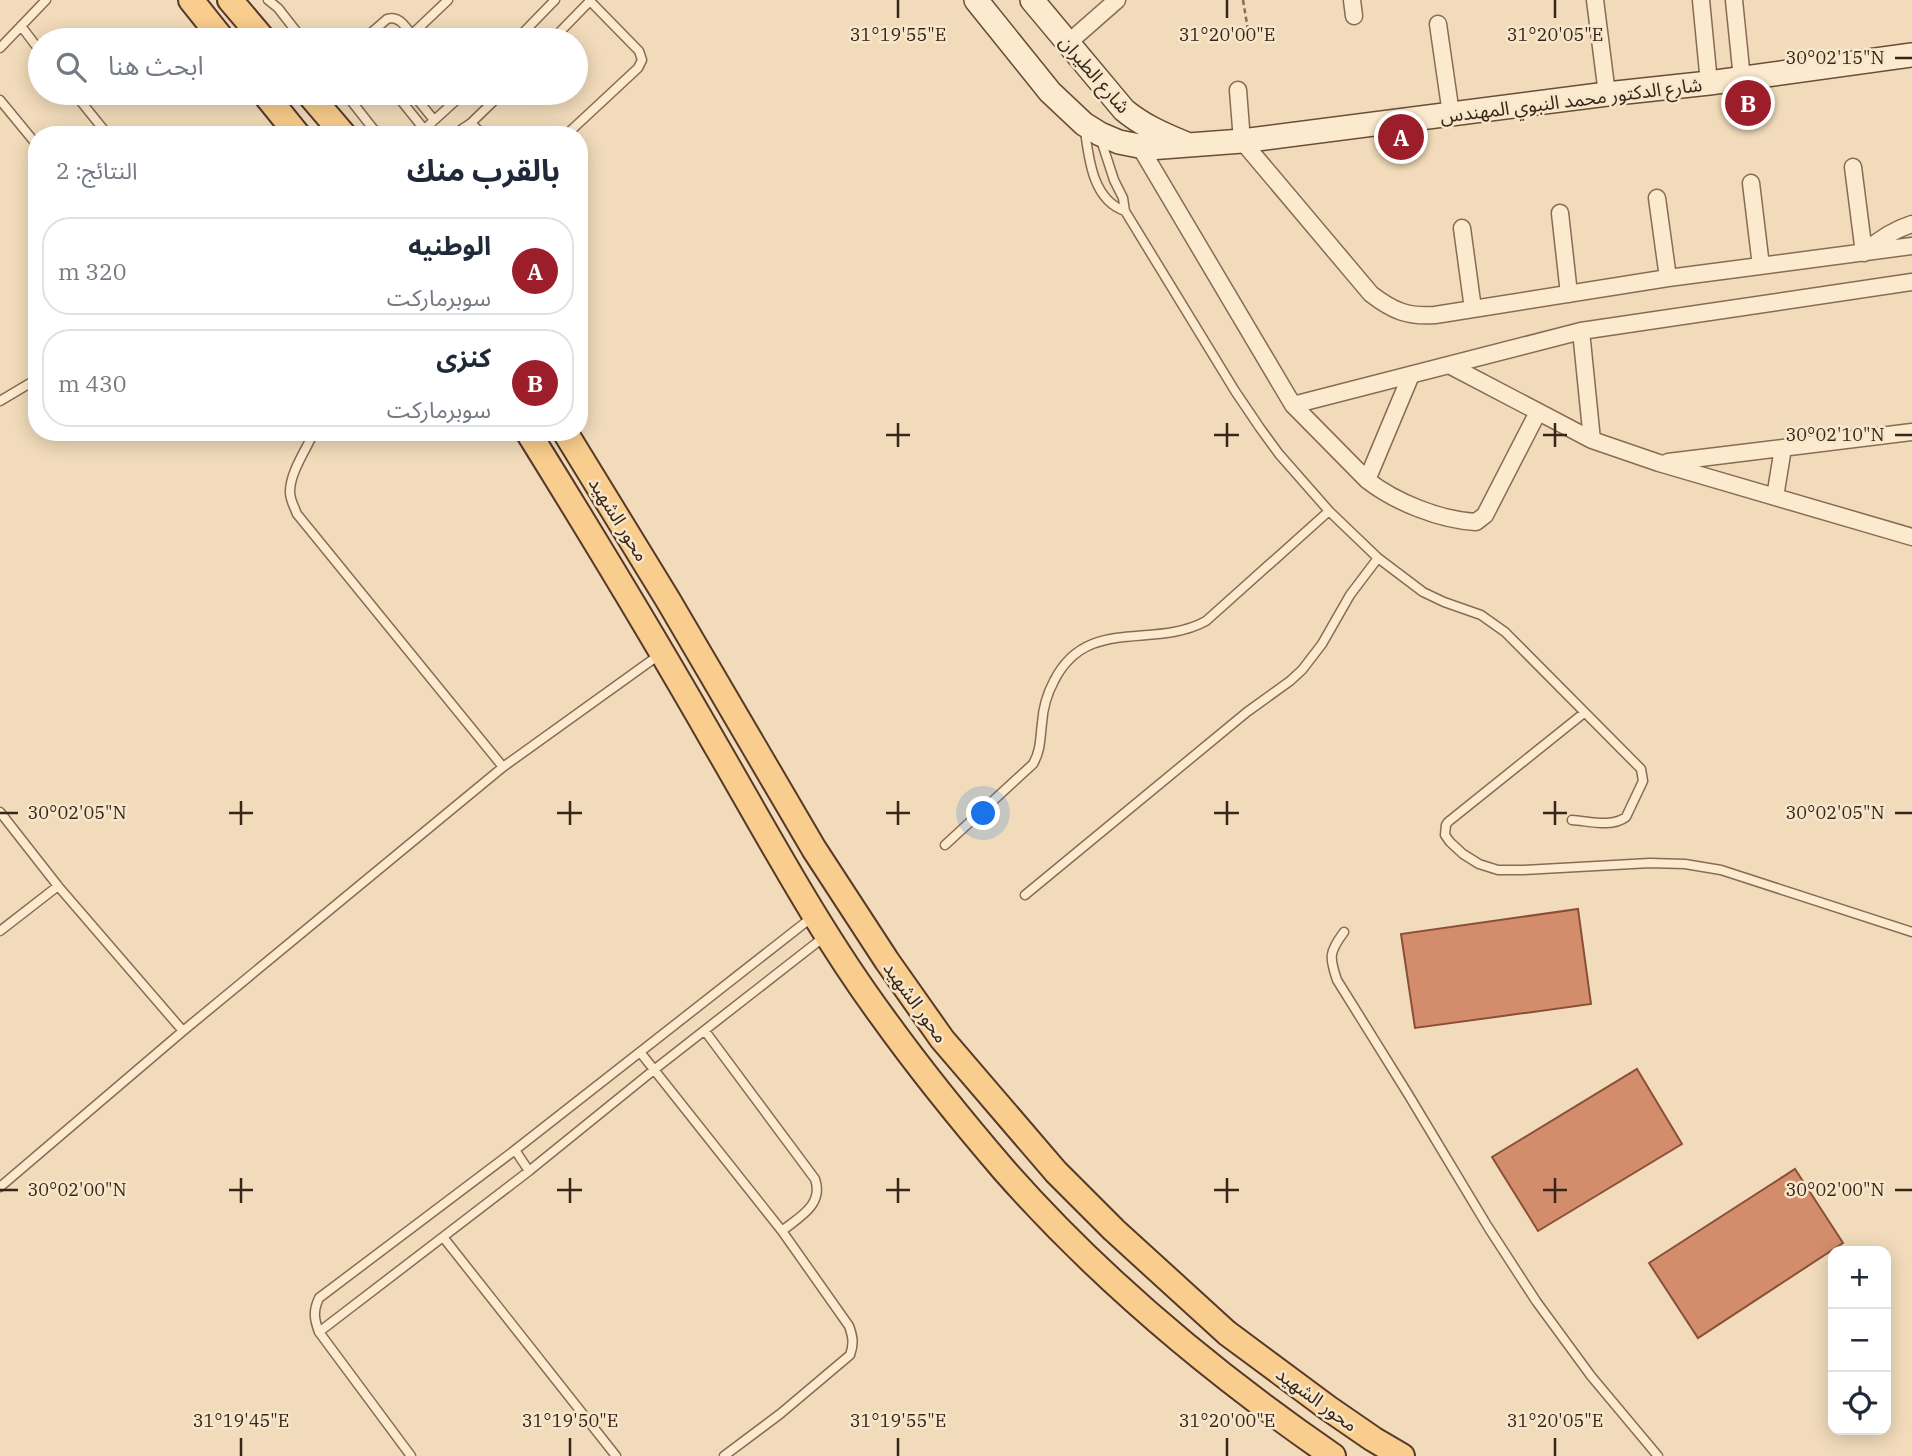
<!DOCTYPE html>
<html lang="ar">
<head>
<meta charset="utf-8">
<style>
  body { margin:0; font-family:"IBM Plex Serif","Noto Sans Arabic",serif; background:#f2f2f3; color:#1f2937; direction:rtl }
  .controls { position:absolute; right:21px; bottom:21px; display:grid; overflow:hidden; border-radius:14px; box-shadow:0 4px 18px #0003 }
  .controls button { width:63px; height:63px; display:grid; place-items:center; padding:0; border:0; border-bottom:2px solid #e0e1e3; background:#fff; color:#1f2937; font:35px sans-serif }
  .you { position:absolute; left:984px; top:814px; width:24px; height:24px; margin:-18px; border:5px solid #fff; border-radius:50%; background:#1a73e8; box-shadow:0 0 0 10px #1a73e833 }
  .badge { display:grid; place-items:center; width:46px; height:46px; border-radius:50%; background:#9d1e2b; color:#fff; font-size:23px; font-weight:700 }
  .pin { position:absolute; translate:-50% -50%; border:4px solid #fff; box-shadow:0 2px 7px #0006 }
  .list { margin:0; padding:0; list-style:none }
  h2 { display:flex; justify-content:space-between; align-items:center; height:91px; margin:0; padding:0 28px; font-size:30px }
  h2 small { font-size:23px; font-weight:400; color:#747a83 }
  .list li { display:grid; grid-template-columns:46px 1fr auto; gap:21px; align-items:center; box-sizing:border-box; height:98px; margin:0 14px 14px; padding:0 14px; border:2px solid #e0e1e3; border-radius:28px }
  .list b { display:block; font-size:26px; white-space:nowrap }
  .list p { margin:0; font-size:23px; white-space:nowrap; color:#747a83 }
  .list em { font-size:23px; font-style:normal; color:#747a83 }
  .icon { flex:none; width:38px; height:38px; fill:none; stroke:currentColor; stroke-width:2; stroke-linecap:round; stroke-linejoin:round }
  .map { position:relative; flex:none; width:1912px; height:1456px; overflow:hidden; direction:ltr }
  .search { position:absolute; background:#fff; box-shadow:0 4px 18px #0003; left:28px; top:28px; width:560px; height:77px; display:flex; align-items:center; gap:18px; box-sizing:border-box; padding:0 24px; border-radius:38px; color:#747a83; font-size:26px }
  .panel { position:absolute; background:#fff; box-shadow:0 4px 18px #0003; left:28px; top:126px; width:560px; height:315px; border-radius:28px; direction:rtl }
  .map>svg:first-child { display:block }
</style>
</head>
<body>
<div class="map">
<svg width="1912" height="1456" viewBox="0 0 1912 1456">
  <rect width="100%" height="100%" fill="#f1dbba"/>
  <path fill="#d38d6c" stroke="#8a5037" stroke-width="2" d="M1578,909L1591,1004L1415,1028L1401,934Z
    M1637,1069L1682,1144L1538,1231L1492,1157Z
    M1795,1169L1843,1243L1698,1338L1649,1263Z"/>
  <g fill="none" stroke-linecap="round" stroke-linejoin="round">
    <g stroke="#896b53" stroke-width="11">
      <path id="lane" d="M268,0L278,8L303,40
        M21,26L40,51
        M363,40L387,19C399,15 405,26 412,35
        M406,40L448,0
        M516,40L555,0
        M552,40L590,1
        M0,48L46,0
        M74,93L108,135
        M345,93L378,135
        M395,93L424,129
        M412,93L434,120
        M0,100L37,145
        M471,123L483,135
        M1085,131C1089,160 1093,200 1125,211
        M418,135L464,93
        M453,135L471,123L502,93
        M566,135L638,68L642,60L639,51L589,0
        M1100,137L1114,180L1123,198L1125,211L1235,391L1260,428L1279,454L1329,511L1378,558L1423,592L1444,602L1481,615L1505,632L1641,769L1643,781L1626,817C1611,828 1589,821 1572,820
        M0,401L37,379
        M314,432C306,450 290,472 290,492C290,500 294,506 297,514L503,767
        M1584,713L1448,822L1446,825L1445,835L1450,842L1463,854L1479,864L1498,870H1523L1650,863L1685,864L1721,870L1912,932
        M0,812L58,886L183,1031
        M945,845L1033,764C1041,750 1040,738 1042,723C1043,708 1047,694 1054,681C1087,615 1153,650 1206,621L1329,511
        M1025,895L1247,712L1290,681L1302,670L1322,644L1350,595L1378,558
        M0,931L58,886
        M1344,932C1329,952 1329,957 1337,980L1408,1094L1488,1227L1536,1301L1591,1376L1658,1456
        M705,1031L815,1179C824,1205 799,1217 782,1231
        M640,1052L782,1231L849,1326C853,1337 854,1344 850,1355L780,1414L724,1456
        M515,1150L529,1171
        M0,1187L183,1031L503,767L659,655
        M443,1237L616,1456
        M319,1332L529,1171L655,1069L824,937
        M411,1456L319,1332C314,1319 313,1311 319,1298L515,1150L811,918"/>
    </g>
    <g stroke="#896b53" stroke-width="19">
      <path id="street" d="M1352,0L1354,16
        M1595,0L1607,94
        M1701,0L1709,83
        M1734,0L1742,79
        M1438,24L1451,114
        M1068,43L1117,0
        M1238,90L1242,141L1371,294C1393,311 1408,317 1435,315L1668,278L1912,246
        M1140,147L1293,405L1367,480C1395,502 1440,520 1476,522L1485,515L1538,412
        M1853,167L1864,253
        M1751,183L1761,266
        M1657,198L1668,278
        M1560,213L1569,294
        M1462,228L1473,309
        M1864,253C1879,239 1893,230 1912,224
        M1581,331L1592,440
        M1449,365L1592,440L1659,463L1912,537
        M1293,405L1581,331L1912,282
        M1668,462L1912,432
        M1367,480L1411,375
        M1775,497L1783,448"/>
    </g>
    <g stroke="#6b4c37" stroke-width="26">
      <path id="secondary" d="M976,0L1050,92L1084,124L1100,134L1119,142L1149,148L1242,141L1607,94L1709,83L1912,55
        M1032,0L1124,110C1142,125 1162,134 1184,143"/>
    </g>
    <g stroke="#563928" stroke-width="28">
      <path id="primary" d="M191,0L223,40
        M230,0L264,40
        M264,93L298,135
        M308,93L344,135
        M528,432C592,535 655,639 715,744C768,835 818,929 881,1015C919,1068 961,1120 1004,1170C1100,1279 1214,1374 1333,1456
        M565,432L668,600L814,849L887,961L942,1039L1056,1172L1114,1230L1227,1333L1328,1408L1373,1439L1402,1456"/>
    </g>
    <path stroke="#896b53" stroke-width="2.5" stroke-dasharray="5 3.5" stroke-linecap="butt" d="M1243,0L1250,42"/>
    <use href="#lane" stroke="#fceace" stroke-width="8"/>
    <use href="#street" stroke="#fceace" stroke-width="16"/>
    <use href="#secondary" stroke="#fceace" stroke-width="23"/>
    <use href="#primary" stroke="#f9cd8d" stroke-width="24"/>
  </g>
  <path fill="none" stroke="#37251a" stroke-width="2.5" d="M898,0V18M1227,0V18M1555,0V18M1895,58H1912M898,423V447M1227,423V447M1555,423V447M886,435H910M1214,435H1239M1543,435H1567M1895,435H1912M241,801V825M570,801V825M898,801V825M1227,801V825M1555,801V825M0,813H18M229,813H253M557,813H582M886,813H910M1214,813H1239M1543,813H1567M1895,813H1912M241,1178V1203M570,1178V1203M898,1178V1203M1227,1178V1203M1555,1178V1203M0,1190H18M229,1190H253M557,1190H582M886,1190H910M1214,1190H1239M1543,1190H1567M1895,1190H1912M241,1438V1456M570,1438V1456M898,1438V1456M1227,1438V1456M1555,1438V1456"/>
  <g text-anchor="middle" dominant-baseline="central" stroke-width="5" stroke-linejoin="round" paint-order="stroke">
    <g font-size="19" fill="#37251a" stroke="#f8e6ca">
      <text transform="translate(1095 74) rotate(49)">شارع الطيران</text>
      <text transform="translate(1571 100) rotate(-7)">شارع الدكتور محمد النبوي المهندس</text>
      <text transform="translate(619 519) rotate(58)">محور الشهيد</text>
      <text transform="translate(916 1002) rotate(54)">محور الشهيد</text>
      <text transform="translate(1317 1399) rotate(36)">محور الشهيد</text>
    </g>
  </g>
  <g font-size="18" text-anchor="middle" fill="#37251a" stroke="#f8e6ca" stroke-width="5" stroke-linejoin="round" paint-order="stroke">
    <text x="898" y="41">31°19'55"E</text>
    <text x="1227" y="41">31°20'00"E</text>
    <text x="1555" y="41">31°20'05"E</text>
    <text x="1835" y="64">30°02'15"N</text>
    <text x="1835" y="441">30°02'10"N</text>
    <text x="77" y="819">30°02'05"N</text>
    <text x="1835" y="819">30°02'05"N</text>
    <text x="77" y="1196">30°02'00"N</text>
    <text x="1835" y="1196">30°02'00"N</text>
    <text x="241" y="1427">31°19'45"E</text>
    <text x="570" y="1427">31°19'50"E</text>
    <text x="898" y="1427">31°19'55"E</text>
    <text x="1227" y="1427">31°20'00"E</text>
    <text x="1555" y="1427">31°20'05"E</text>
  </g>
</svg>
<div class="controls">
<button>+</button>
<button>−</button>
<button><svg class="icon" aria-label="locate" viewBox="0 0 24 24"><circle cx="12" cy="12" r="6"/><path d="M12 2v4M12 18v4M2 12h4M18 12h4"/></svg></button>
</div>
<div class="you"></div>
<div class="pin badge" style="left:1401px;top:137px">A</div>
<div class="pin badge" style="left:1748px;top:103px">B</div>
<div class="search"><svg class="icon" aria-label="search" viewBox="0 0 24 24"><circle cx="10" cy="10" r="6"/><path d="M15 15l6 6"/></svg>ابحث هنا</div>
<section class="panel">
<h2>بالقرب منك<small>النتائج: 2</small></h2>
<ul class="list">
<li><span class="badge">A</span><div><b>الوطنيه</b><p>سوبرماركت</p></div><em>320 m</em></li>
<li><span class="badge">B</span><div><b>كنزى</b><p>سوبرماركت</p></div><em>430 m</em></li>
</ul>
</section>
</div>
</body>
</html>
